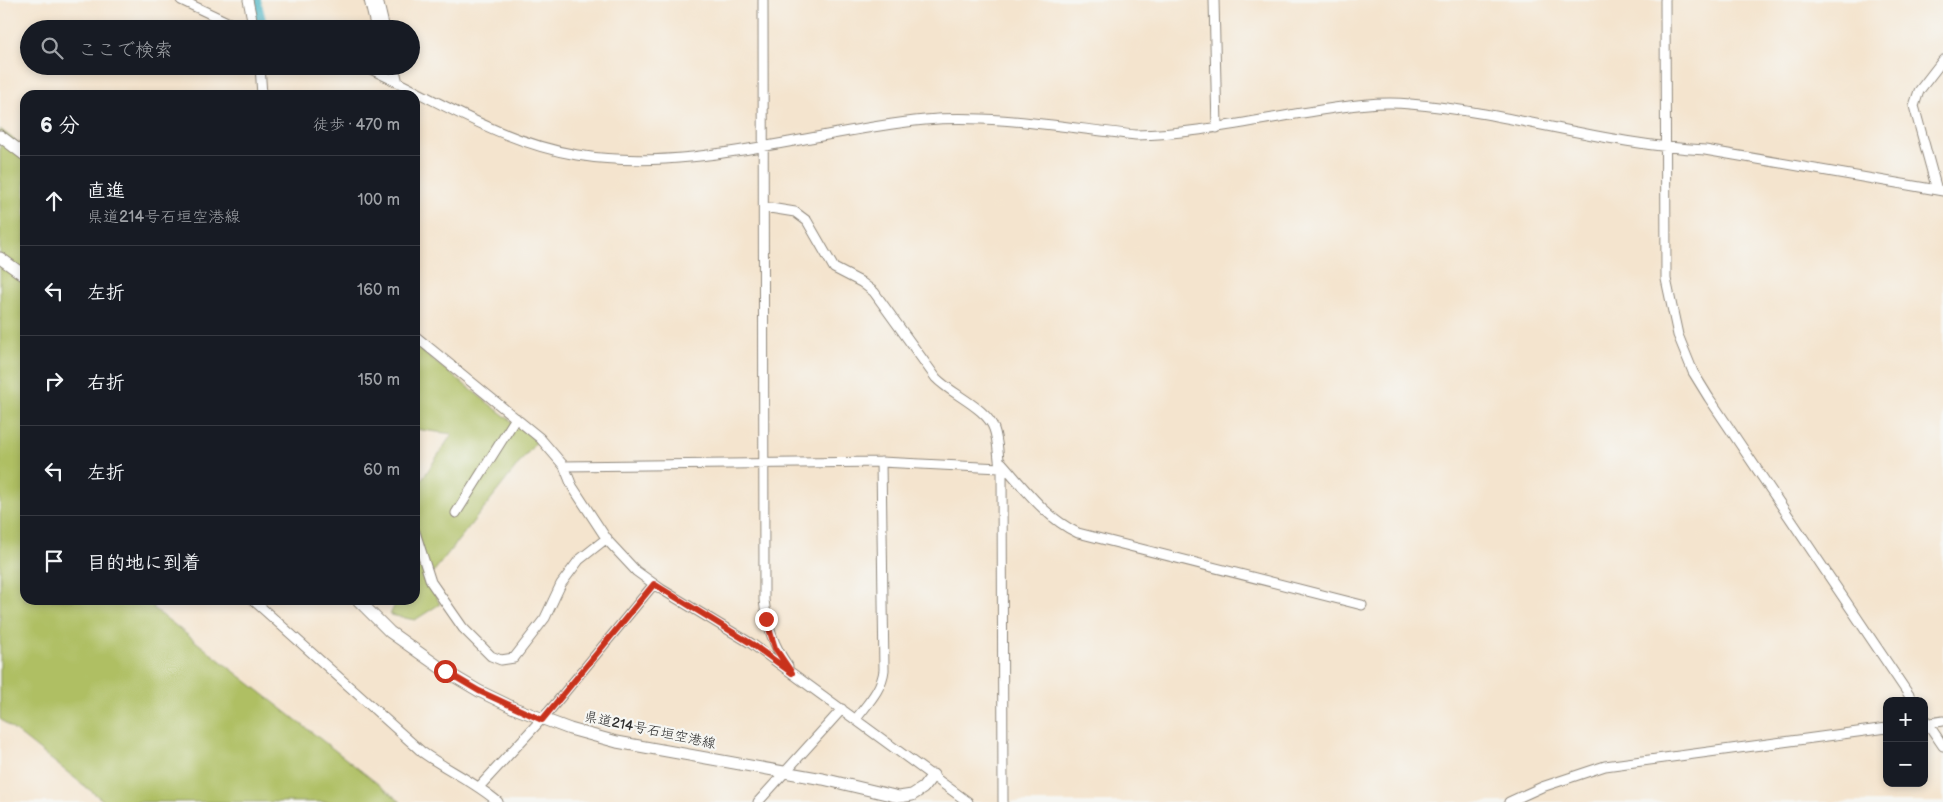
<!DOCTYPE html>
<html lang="ja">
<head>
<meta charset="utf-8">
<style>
  body { margin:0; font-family:"Balsamiq Sans","Klee One",sans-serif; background:#20242c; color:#f1f3f6 }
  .controls { position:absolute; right:15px; bottom:15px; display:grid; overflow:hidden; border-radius:10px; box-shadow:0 2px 8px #0003 }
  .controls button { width:45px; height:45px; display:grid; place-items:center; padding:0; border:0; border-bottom:1px solid #363941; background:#171b24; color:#f1f3f6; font:25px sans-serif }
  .stop { position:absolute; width:15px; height:15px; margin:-11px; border:4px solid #c8321e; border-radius:50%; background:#fff }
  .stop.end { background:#c8321e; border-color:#fff; box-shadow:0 1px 5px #0008 }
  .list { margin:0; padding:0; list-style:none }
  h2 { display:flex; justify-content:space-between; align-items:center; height:65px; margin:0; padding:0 20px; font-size:21px }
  h2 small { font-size:16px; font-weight:400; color:#9ea1a6 }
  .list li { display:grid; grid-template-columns:32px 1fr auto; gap:15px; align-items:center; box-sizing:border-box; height:90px; padding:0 20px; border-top:1px solid #363941 }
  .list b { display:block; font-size:19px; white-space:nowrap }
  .list p { margin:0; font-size:16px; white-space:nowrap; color:#9ea1a6 }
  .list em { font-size:16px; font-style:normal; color:#9ea1a6 }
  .icon { flex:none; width:28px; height:28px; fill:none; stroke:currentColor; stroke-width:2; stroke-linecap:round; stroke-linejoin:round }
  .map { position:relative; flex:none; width:1943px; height:802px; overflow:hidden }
  .search { position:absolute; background:#171b24; box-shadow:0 2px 8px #0003; left:20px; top:20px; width:400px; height:55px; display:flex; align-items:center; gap:12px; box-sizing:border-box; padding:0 18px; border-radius:28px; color:#9ea1a6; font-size:19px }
  .panel { position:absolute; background:#171b24; box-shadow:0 2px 8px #0003; left:20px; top:90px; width:400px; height:515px; border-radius:15px }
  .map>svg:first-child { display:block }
</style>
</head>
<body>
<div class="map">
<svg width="1943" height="802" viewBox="0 0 1943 802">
  <rect width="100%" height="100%" fill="#f6f6f2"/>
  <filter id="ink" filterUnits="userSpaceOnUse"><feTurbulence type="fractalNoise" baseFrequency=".02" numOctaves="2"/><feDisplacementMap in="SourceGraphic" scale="10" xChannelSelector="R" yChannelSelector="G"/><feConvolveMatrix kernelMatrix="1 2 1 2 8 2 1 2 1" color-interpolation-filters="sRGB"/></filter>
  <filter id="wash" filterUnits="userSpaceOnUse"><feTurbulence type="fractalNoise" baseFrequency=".0096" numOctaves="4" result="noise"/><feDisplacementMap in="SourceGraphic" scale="20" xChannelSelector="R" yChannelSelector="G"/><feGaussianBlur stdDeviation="1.12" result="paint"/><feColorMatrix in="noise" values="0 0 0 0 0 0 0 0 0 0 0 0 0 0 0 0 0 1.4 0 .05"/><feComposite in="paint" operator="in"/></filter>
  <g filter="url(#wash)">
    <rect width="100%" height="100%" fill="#f4e4ce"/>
    <path fill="#afbf63" stroke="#6d7547" d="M0,129L25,148V600H155L153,608L401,802H105L0,719Z
      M415,346L537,441L427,580L440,604L415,620L390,615L397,600H415V490L452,434L415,429Z"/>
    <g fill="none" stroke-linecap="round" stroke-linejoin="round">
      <path stroke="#48b4c4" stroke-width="12" d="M255,0L260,20"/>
    </g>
  </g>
  <g filter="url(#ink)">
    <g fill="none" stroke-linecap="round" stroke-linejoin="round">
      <g stroke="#90887c" stroke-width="11">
        <path id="minor" d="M181,0L242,29
          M248,0L254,29
          M369,0L376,29
          M378,0L385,29
          M763,0L764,600C767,626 773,645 788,666
          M1214,0L1217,128
          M1665,0L1666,279L1678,335L1693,372L1709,398L1913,701
          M260,66L262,95
          M364,66C434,98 500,142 577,155C692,174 811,131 925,120C992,114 1068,128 1136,135C1196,134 1255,120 1315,111C1346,106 1378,101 1410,104C1509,112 1605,145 1705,150L1943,191
          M394,66L398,83
          M1937,190L1914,106L1919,91L1943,60
          M764,207L795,212L807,221L834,268L861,282L874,292L936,378C951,394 987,408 994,429C998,440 998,455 1000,467
          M415,336L540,438L564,466L572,486L608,541L636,571L661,589L752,644L968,802
          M1002,463C1025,489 1046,518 1078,533L1362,605
          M1002,463L1003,802
          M564,466L881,462L1000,468
          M456,513L516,418
          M415,532L431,582L463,628L491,656L501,660L514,658L545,618L561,584L579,560L607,538
          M253,600L422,752C447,770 475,782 498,802
          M1924,718L1943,746
          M856,719C868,703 882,689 884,670L881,462
          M1924,724L1943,721
          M480,786L551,709L654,584
          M758,802L842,709
          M1509,802L1542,787L1605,766L1887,728"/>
      </g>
      <g stroke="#90887c" stroke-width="13">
        <path id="major" d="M0,136L25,155
          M0,258L25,276
          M358,600L390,632L445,671L479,691L514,708L570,729L617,742L823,779L899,797L912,795L923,788L933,775"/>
      </g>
      <use href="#minor" stroke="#fff" stroke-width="9"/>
      <use href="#major" stroke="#fff" stroke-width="11"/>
    </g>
  </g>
  <g fill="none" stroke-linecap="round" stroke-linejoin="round" filter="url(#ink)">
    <path stroke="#c8321e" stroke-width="6" d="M445,671L479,691L542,720L654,584L752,644L792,673L775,648L766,619"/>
  </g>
  <g text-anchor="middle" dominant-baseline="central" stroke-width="4.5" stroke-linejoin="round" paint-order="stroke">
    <g font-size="14" fill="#2b2b2b" stroke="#f6f6f2">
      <text transform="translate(650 730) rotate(12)">県道214号石垣空港線</text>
    </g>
  </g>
</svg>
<div class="controls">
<button>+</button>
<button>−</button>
</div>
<div class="stop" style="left:445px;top:671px"></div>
<div class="stop end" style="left:766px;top:619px"></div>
<div class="search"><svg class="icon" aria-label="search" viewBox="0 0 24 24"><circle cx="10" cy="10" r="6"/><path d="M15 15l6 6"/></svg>ここで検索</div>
<section class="panel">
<h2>6 分<small>徒歩 · 470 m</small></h2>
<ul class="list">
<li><svg class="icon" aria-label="ahead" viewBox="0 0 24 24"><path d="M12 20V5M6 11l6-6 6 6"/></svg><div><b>直進</b><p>県道214号石垣空港線</p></div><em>100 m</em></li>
<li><svg class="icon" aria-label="left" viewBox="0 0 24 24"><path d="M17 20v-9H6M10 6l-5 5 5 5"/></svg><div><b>左折</b></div><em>160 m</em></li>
<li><svg class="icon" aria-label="right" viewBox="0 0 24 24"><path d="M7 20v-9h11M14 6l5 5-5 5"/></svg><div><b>右折</b></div><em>150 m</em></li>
<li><svg class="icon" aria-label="left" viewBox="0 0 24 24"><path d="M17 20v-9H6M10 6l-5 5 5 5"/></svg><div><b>左折</b></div><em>60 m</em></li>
<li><svg class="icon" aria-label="arrive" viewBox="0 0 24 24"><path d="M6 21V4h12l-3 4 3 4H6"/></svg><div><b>目的地に到着</b></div></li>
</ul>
</section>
</div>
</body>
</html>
